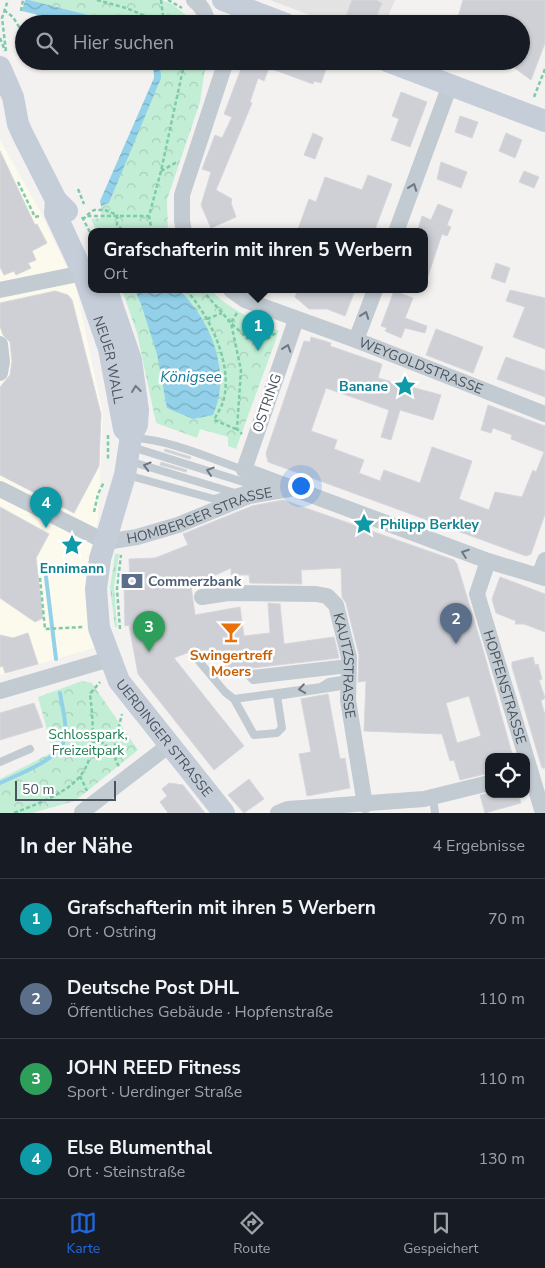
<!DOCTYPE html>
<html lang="de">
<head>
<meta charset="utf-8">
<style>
  body { margin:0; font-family:"Nunito Sans",sans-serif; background:#20242c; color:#f1f3f6 }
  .controls { position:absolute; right:15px; bottom:15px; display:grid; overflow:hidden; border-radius:10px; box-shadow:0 1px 4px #0004 }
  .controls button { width:45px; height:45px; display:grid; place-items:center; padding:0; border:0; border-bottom:1px solid #363941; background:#171b24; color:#f1f3f6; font:25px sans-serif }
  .scale { position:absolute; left:15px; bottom:12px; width:101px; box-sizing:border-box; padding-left:5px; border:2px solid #4a535e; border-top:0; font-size:14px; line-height:18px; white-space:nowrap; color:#4a535e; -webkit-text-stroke:4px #fff; paint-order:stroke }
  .you { position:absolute; left:300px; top:485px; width:18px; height:18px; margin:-12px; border:4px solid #fff; border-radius:50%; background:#1a73e8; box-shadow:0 0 0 8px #1a73e833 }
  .badge { display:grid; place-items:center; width:32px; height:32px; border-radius:50%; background:#2168de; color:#fff; font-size:16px; font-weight:700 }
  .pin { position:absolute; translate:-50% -41px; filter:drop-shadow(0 1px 2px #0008) }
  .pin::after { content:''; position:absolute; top:26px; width:18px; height:15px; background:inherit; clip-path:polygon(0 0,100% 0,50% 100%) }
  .popup { position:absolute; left:88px; top:228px; width:340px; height:65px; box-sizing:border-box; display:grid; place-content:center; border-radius:10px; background:#171b24; filter:drop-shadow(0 1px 4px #0005); font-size:16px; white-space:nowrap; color:#9ea1a6 }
  .popup b { font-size:19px; color:#f1f3f6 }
  .popup::after { content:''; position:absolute; left:50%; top:100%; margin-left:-10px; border:10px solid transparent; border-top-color:#171b24 }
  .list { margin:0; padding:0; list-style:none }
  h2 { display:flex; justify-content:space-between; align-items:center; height:65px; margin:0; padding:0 20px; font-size:21px }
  h2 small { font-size:16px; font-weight:400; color:#9ea1a6 }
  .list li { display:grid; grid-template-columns:32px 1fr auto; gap:15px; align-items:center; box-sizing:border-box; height:80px; padding:0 20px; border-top:1px solid #363941 }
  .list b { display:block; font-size:19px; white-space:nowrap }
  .list p { margin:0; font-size:16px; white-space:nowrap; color:#9ea1a6 }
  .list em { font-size:16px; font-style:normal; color:#9ea1a6 }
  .icon { flex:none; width:28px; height:28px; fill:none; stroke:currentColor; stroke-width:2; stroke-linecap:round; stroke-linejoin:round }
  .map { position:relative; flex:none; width:545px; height:813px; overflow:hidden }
  .search { position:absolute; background:#171b24; box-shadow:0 1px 4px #0004; left:15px; right:15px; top:15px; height:55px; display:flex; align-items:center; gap:12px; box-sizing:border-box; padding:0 18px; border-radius:28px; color:#9ea1a6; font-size:19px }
  .sheet { height:385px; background:#171b24 }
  nav { display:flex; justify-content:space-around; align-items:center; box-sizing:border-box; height:70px; border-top:1px solid #363941; background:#171b24; font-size:14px; color:#9ea1a6 }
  nav a { display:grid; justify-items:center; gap:2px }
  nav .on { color:#2168de }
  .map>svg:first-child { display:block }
</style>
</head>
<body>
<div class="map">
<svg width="545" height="813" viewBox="0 0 545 813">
  <defs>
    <pattern id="grass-tufts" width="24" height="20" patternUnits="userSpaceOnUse" patternTransform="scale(1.25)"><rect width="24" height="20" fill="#c3eed6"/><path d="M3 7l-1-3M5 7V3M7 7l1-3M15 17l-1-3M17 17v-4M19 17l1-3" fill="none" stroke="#a9ceba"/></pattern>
    <pattern id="park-crowns" width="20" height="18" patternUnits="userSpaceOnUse" patternTransform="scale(1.25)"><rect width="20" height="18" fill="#c3eed6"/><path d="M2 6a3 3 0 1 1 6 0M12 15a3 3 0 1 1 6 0" fill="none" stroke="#a9ceba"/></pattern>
    <pattern id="water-waves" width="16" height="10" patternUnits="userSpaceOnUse" patternTransform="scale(1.25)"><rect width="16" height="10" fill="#92d1e9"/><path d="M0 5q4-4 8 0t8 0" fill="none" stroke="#79acc0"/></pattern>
  </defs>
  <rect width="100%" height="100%" fill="#f4f2f1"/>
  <path fill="#fcf9ed" d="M0,140L39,209L76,287L103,414L98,519L92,548L87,604L94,648L0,675Z"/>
  <path fill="#e4e3e3" d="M270,0H395L385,24H333Z"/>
  <path fill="url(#grass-tufts)" d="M115,554H119L114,586L117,627H115L110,588Z"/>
  <path fill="url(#park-crowns)" d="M29,0H161L172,4L197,24H124Z
    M160,61L206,63L200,102L167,200L168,232H97L91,219L101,218V206L109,203L162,68Z
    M122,290H211C230,310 254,320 279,331L236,449L228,446V437L200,429L197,438L156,423L137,333Z
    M82,681L92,683L138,750L75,801L32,813H0V779L53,752L38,697Z"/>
  <path fill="url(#water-waves)" d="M25,0H29L124,24H75L22,11Z
    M153,61H160L161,78L109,203L101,206L100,201L154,78Z
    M135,290H179C211,320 232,373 213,415L193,419L167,408L157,354L141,304Z"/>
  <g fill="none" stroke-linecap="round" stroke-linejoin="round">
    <path stroke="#92d1e9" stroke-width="4" d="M46,577L56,659
      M0,783C17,775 60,759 64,740C68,725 62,707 60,693"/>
  </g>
  <path fill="#cfd0d5" stroke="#d6d7dc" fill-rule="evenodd" d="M352,0H376L382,3L375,20L369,17L365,24L346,16Z
    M463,0H545V43L531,80L505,61H521V24H456Z
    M244,61H322L320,67L326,69L321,83L314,81L313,84L269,68L264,81L258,78L250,102L252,103L216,190L232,199L231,203L236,217L211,228L201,205L211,172L202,169L215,135L222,138L232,117L224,114Z
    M401,92L427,102L410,147L391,140L399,119L392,116Z
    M460,116L478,122L472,138L455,132Z
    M313,133L323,138L315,159L304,155Z
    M506,133L522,140L515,158L499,151Z
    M0,151L35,225L37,224L47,243L32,251L36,260L28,263L31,268L16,275L14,271L4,275L0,267Z
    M441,162L467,172L461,188L437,179Z
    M524,171L539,177L534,188L519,182Z
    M368,175L392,184L374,232H297L309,199L316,202L325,177L362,190Z
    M438,204L453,210L447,225L451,227L447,236L442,234L426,282L424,231L418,229L422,216L431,220Z
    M496,263L510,268L505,283L491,278Z
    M298,290H355L345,316L327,309H309L295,297Z
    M510,290L545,298V349L513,337L525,307L506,301Z
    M55,291L68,295L72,300L101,414L99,466L74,513L0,475V387L10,375L12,361L10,342L3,335L0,326V303Z
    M394,291L413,298L405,318L427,326L425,333L405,328L401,338L385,331L387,328L381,326Z
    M436,329L483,347L473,373L426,355Z
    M311,337L331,343L330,346L382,364L378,378L441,395L433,420L400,410L391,440L381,437L389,410L326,388L311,431L337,440L334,449L364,460L359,473L380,481L384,470L420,483L432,447L472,461L459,499L489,510L495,492L522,497L533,470L536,472L544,452L511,439L512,435L493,428L491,433L481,430L488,405L545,426V514L531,554L526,556L268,462L266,453L304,341L310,342Z
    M506,357L545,371V397L497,379Z
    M165,449L191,457L190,459L164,451Z
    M161,462L187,470L186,472L160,465Z
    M283,500L454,560L457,564L484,653L513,757H489V773L460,780L454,760L450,761L442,734L364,731L366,681L358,682L359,655L346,603L342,597L341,568L301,570L302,584L250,583L249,575H231V568L191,586L195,615L240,607L244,636L270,633L268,603L280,604L284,644L334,637L339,658L226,671L223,651H192L174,658L244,746L214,770L138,674L129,625L125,626L124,585L130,584L129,559L155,558L188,545L183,534L252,506ZM469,696L481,736L457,743L446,703Z
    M0,507L49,534L36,558L43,618L35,622L0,598Z
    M500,577L545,594V632L524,624H515L516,621L496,613L492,599Z
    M28,633L38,664L5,673L3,666L0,667V635L13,638Z
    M533,657L535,665L538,664L542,679L539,680L545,698L541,701L545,715V768H542L512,667V662Z
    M328,694L340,759L345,758L350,788L307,796L299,754L311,752L301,699Z
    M34,703L43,727L0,740V713Z
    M249,779L264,799L244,813L228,795Z
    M169,783L183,785L205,813H168L160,802L167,796L162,789Z
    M489,793L518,794L521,803L485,813L480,795Z"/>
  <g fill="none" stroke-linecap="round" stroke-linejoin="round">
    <path stroke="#7ccba9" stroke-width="2.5" stroke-dasharray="4 2.5" stroke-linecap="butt" d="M97,0L126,8L165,24
      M161,0L164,24
      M168,0L182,8
      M4,10L13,17L24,35
      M21,11L23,0
      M302,17L320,24
      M0,38L5,51
      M6,51L2,18L8,0
      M179,61L183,69
      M357,61L370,66
      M534,97L545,69
      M161,171L177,162
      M18,182L35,217L39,216
      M78,189L84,204
      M87,215L94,210H105L117,215V225L125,232
      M82,217L92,236
      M83,220L86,216H149
      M152,232L149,216L161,171L183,69L187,61
      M186,290C210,316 234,366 223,402C221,408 217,414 214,420L236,429
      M202,290L231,323L241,370L237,429L242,434
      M237,313L231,323L248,339
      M207,319L222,313
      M267,339L276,333
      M108,435V460
      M94,512L98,494L104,482
      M40,578L45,629L83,627
      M120,629L117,589L121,555
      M93,742L103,743L115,753
      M119,766C109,755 119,727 122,714
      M80,776L87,791
      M14,813C85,786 100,773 90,694L100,682"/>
    <path stroke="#c3cbd2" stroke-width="8" d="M134,438C171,440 209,458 244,470
      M132,447L256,486
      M129,461L235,493
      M127,475L214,499L269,483
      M197,659L225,692L234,699
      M250,677L252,674L348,663
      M250,677L253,680L348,669
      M348,685L277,696L282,728L277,733L254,735L234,699L321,687L329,682L348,679
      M0,762L30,749
      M433,797L435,813"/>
    <g stroke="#c3cbd2" stroke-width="16">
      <path d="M194,0C202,6 206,13 208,24"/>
      <path d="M236,24L241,7"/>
      <path d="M184,232L182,220V195L226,61"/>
      <path d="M396,232L450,85"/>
      <path d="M0,290L83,273"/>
      <path id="s1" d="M231,290L245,300L356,340L545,414"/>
      <path d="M296,320L244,470L488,561L545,578"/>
      <path d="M356,340L375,290"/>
      <path d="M0,344L2,362L0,373"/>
      <path id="s2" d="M0,489L106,542L137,537L178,525L249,496L289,489"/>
      <path id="s3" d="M488,561L477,594L543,813"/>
      <path d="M539,576L545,560"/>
      <path id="s4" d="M202,597L228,593L316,594L327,596L336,605L349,657L348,700L365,805"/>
      <path d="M0,691L110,659"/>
      <path d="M82,812L168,746"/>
      <path d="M278,813L288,809L424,799L489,783"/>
    </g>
    <g stroke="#c5cdd9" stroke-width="22">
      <path d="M223,0L286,24"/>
      <path d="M387,61L545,121"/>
      <path d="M0,67L13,97L18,124L23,135L56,200L67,211"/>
      <path id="s5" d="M56,200L55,213L83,273L109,349L124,429L131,436"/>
      <path id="s6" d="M107,290L131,360L138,410L137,425L131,436L125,475L100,559L96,589L99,628L119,681L224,813"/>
    </g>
  </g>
  <defs><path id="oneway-chevron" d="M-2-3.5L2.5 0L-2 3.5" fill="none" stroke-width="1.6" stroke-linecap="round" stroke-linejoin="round" transform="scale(1.25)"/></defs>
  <g stroke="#6e7781">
    <use href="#oneway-chevron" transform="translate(413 187) rotate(-70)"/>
    <use href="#oneway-chevron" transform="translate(365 315) rotate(-70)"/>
    <use href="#oneway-chevron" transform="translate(287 348) rotate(-71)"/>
    <use href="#oneway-chevron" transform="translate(147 466) rotate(-164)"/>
    <use href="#oneway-chevron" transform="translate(210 471) rotate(-162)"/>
    <use href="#oneway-chevron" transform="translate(465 553) rotate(-160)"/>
    <use href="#oneway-chevron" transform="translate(302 689) rotate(172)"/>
  </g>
  <use stroke="#6f7883" href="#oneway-chevron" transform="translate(136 389) rotate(-97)"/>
  <defs>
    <g id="sight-bare" transform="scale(1.725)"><path d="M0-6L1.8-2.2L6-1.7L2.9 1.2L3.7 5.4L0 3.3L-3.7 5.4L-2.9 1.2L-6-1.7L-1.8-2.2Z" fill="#0f9aa8" stroke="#fff" stroke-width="2.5" paint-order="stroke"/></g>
    <g id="bank-bare" transform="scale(1.725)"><path d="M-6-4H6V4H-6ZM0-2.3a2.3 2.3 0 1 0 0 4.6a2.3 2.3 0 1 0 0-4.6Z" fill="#5c6f8a" stroke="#fff" stroke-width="2.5" paint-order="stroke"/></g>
    <g id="bar-bare" transform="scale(1.725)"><path d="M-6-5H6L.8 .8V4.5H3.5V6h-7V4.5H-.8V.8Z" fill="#e8710a" stroke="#fff" stroke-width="2.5" paint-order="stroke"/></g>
  </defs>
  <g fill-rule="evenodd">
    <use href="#sight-bare" x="405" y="386"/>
    <use href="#sight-bare" x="364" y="524"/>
    <use href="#sight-bare" x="72" y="545"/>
    <use href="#bank-bare" x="132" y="581"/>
    <use href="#bar-bare" x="231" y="632"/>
  </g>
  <g text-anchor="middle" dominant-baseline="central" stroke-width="5" stroke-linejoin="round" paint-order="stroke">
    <g font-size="14" fill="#4a535e" stroke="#fff">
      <text stroke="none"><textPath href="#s5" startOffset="170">NEUER WALL</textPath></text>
      <text stroke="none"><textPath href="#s1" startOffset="205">WEYGOLDSTRASSE</textPath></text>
      <text transform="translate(267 403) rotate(-71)">OSTRING</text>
      <text stroke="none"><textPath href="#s2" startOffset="216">HOMBERGER STRASSE</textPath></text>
      <text stroke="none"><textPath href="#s4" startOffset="200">KAUTZSTRASSE</textPath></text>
      <text stroke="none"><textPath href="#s3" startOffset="132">HOPFENSTRASSE</textPath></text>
      <text stroke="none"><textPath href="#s6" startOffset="478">UERDINGER STRASSE</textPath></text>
    </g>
    <g font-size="14" font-weight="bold" fill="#0d838f" stroke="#fff" text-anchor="end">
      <text x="388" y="386">Banane</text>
      <text x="380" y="524" text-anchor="start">Philipp Berkley</text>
      <text x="72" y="568" text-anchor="middle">Ennimann</text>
    </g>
    <g font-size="14" font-weight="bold" fill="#4e5e75" stroke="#fff" text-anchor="start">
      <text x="148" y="581">Commerzbank</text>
    </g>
    <g font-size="14" font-weight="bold" fill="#c56008" stroke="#fff">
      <text x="231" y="655">Swingertreff<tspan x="231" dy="16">Moers</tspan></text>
    </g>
    <g font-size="14" fill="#1c7e53" stroke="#fff">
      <text x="88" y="734">Schlosspark,<tspan x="88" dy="16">Freizeitpark</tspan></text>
    </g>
    <g font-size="15" font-style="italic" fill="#127aa1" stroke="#fff">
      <text x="191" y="377">Königsee</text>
    </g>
  </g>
</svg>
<div class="controls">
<button><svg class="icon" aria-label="locate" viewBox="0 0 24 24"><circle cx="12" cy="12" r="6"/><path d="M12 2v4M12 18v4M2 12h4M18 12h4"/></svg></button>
</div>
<div class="scale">50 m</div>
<div class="you"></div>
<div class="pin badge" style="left:258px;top:351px;background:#0f9aa8">1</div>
<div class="popup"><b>Grafschafterin mit ihren 5 Werbern</b>Ort</div>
<div class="pin badge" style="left:456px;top:644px;background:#5c6f8a">2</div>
<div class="pin badge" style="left:149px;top:652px;background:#2e9e5b">3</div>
<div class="pin badge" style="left:46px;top:528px;background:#0f9aa8">4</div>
<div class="search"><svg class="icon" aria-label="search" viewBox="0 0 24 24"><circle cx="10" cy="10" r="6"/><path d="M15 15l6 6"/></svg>Hier suchen</div>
</div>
<section class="sheet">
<h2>In der Nähe<small>4 Ergebnisse</small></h2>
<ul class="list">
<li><span class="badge" style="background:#0f9aa8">1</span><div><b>Grafschafterin mit ihren 5 Werbern</b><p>Ort · Ostring</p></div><em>70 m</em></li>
<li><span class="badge" style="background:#5c6f8a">2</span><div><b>Deutsche Post DHL</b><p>Öffentliches Gebäude · Hopfenstraße</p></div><em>110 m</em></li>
<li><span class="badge" style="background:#2e9e5b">3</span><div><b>JOHN REED Fitness</b><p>Sport · Uerdinger Straße</p></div><em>110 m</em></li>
<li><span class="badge" style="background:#0f9aa8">4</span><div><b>Else Blumenthal</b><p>Ort · Steinstraße</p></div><em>130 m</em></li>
</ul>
</section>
<nav>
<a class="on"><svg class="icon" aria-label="map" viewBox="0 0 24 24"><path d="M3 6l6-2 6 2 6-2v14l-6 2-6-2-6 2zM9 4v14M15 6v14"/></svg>Karte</a>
<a><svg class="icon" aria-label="directions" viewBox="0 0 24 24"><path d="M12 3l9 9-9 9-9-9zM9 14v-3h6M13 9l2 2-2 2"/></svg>Route</a>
<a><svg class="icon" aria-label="saved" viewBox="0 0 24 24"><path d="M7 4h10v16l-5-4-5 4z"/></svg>Gespeichert</a>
</nav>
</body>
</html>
